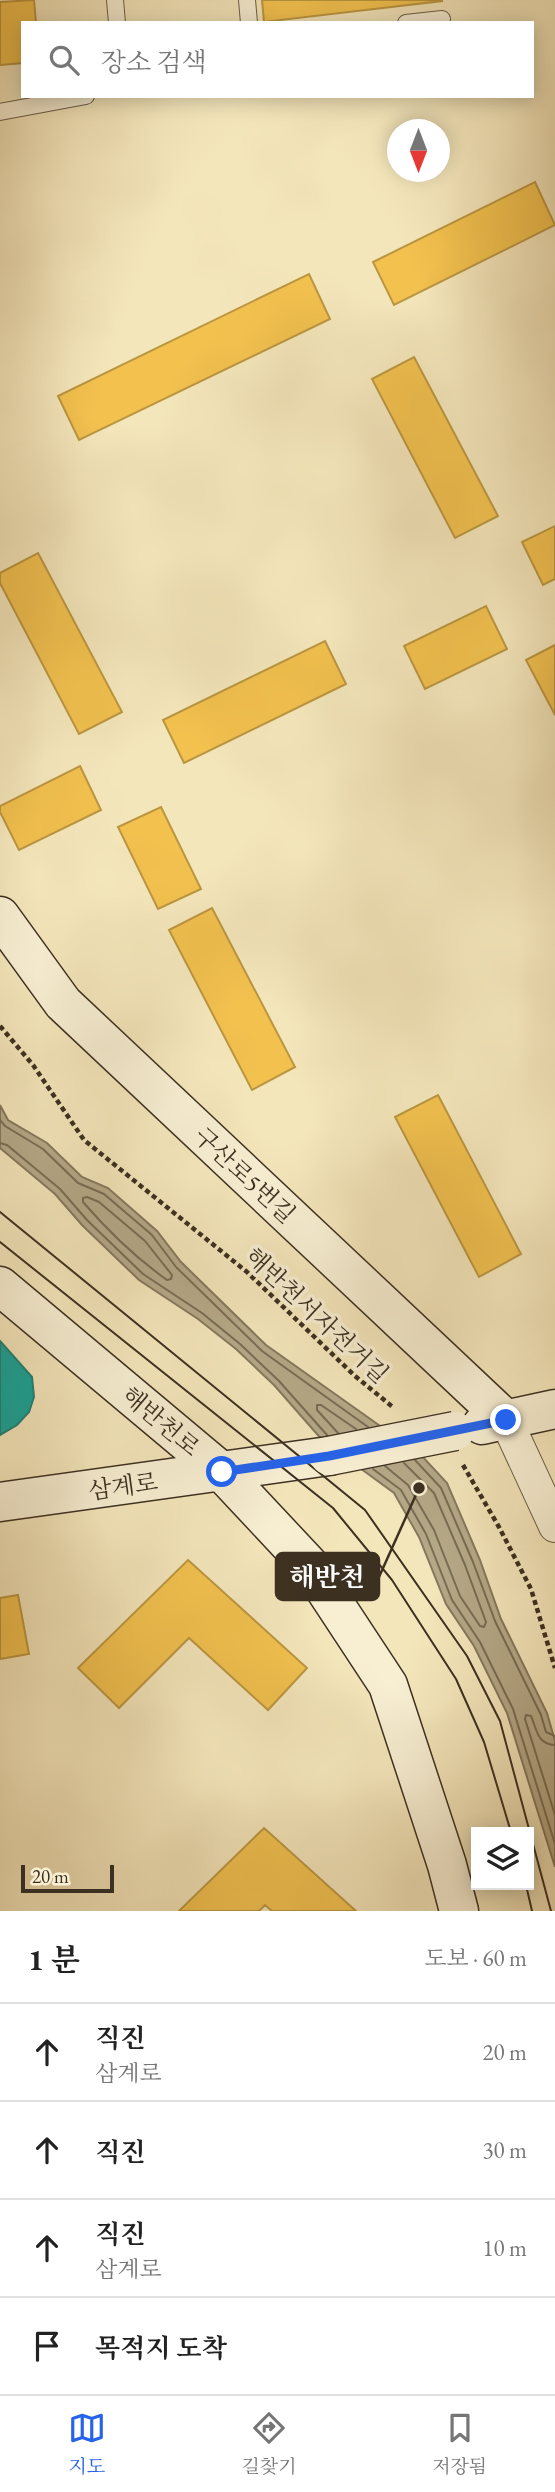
<!DOCTYPE html>
<html lang="ko">
<head>
<meta charset="utf-8">
<style>
  body { margin:0; font-family:"EB Garamond","Noto Serif KR",serif; background:#f2f2f2; color:#222 }
  .controls { position:absolute; right:21px; bottom:21px; display:grid; overflow:hidden; border-radius:0px; box-shadow:0 4px 18px #0003 }
  .controls button { width:63px; height:63px; display:grid; place-items:center; padding:0; border:0; border-bottom:2px solid #e0e0e0; background:#fff; color:#222; font:35px sans-serif }
  .compass { position:absolute; left:387px; top:119px; width:63px; height:63px; border-radius:50%; background:#fff; box-shadow:0 4px 18px #0003; rotate:180deg }
  .scale { position:absolute; left:21px; bottom:18px; width:93px; box-sizing:border-box; padding-left:7px; border:4px solid #3c3021; border-top:0; font-size:19px; line-height:24px; white-space:nowrap; color:#3c3021; -webkit-text-stroke:5px #f8efd3; paint-order:stroke }
  .stop { position:absolute; width:21px; height:21px; margin:-16px; border:5px solid #2563eb; border-radius:50%; background:#fff }
  .stop.end { background:#2563eb; border-color:#fff; box-shadow:0 2px 7px #0008 }
  .list { margin:0; padding:0; list-style:none }
  h2 { display:flex; justify-content:space-between; align-items:center; height:91px; margin:0; padding:0 28px; font-size:30px }
  h2 small { font-size:23px; font-weight:400; color:#767676 }
  .list li { display:grid; grid-template-columns:46px 1fr auto; gap:21px; align-items:center; box-sizing:border-box; height:98px; padding:0 28px; border-top:2px solid #e0e0e0 }
  .list b { display:block; font-size:26px; white-space:nowrap }
  .list p { margin:0; font-size:23px; white-space:nowrap; color:#767676 }
  .list em { font-size:23px; font-style:normal; color:#767676 }
  .icon { flex:none; width:38px; height:38px; fill:none; stroke:currentColor; stroke-width:2; stroke-linecap:round; stroke-linejoin:round }
  .map { position:relative; flex:none; width:555px; height:1911px; overflow:hidden }
  .search { position:absolute; background:#fff; box-shadow:0 4px 18px #0003; left:21px; right:21px; top:21px; height:77px; display:flex; align-items:center; gap:18px; box-sizing:border-box; padding:0 24px; border-radius:0px; color:#767676; font-size:26px }
  .sheet { height:483px; background:#fff }
  nav { display:flex; justify-content:space-around; align-items:center; box-sizing:border-box; height:98px; border-top:2px solid #e0e0e0; background:#fff; font-size:19px; color:#767676 }
  nav a { display:grid; justify-items:center; gap:4px }
  nav .on { color:#2563eb }
  .map>svg:first-child { display:block }
</style>
</head>
<body>
<div class="map">
<svg width="555" height="1911" viewBox="0 0 555 1911">
  <rect width="100%" height="100%" fill="#f4e6bb"/>
  <filter id="stains"><feTurbulence type="fractalNoise" baseFrequency=".00286" numOctaves="4"/><feColorMatrix values="0 0 0 0 .2 0 0 0 0 .09 0 0 0 0 .02 0 0 0 .5 -.17"/></filter>
  <radialGradient id="worn" r=".72"><stop offset=".6" stop-color="#630" stop-opacity="0"/><stop offset="1" stop-color="#630" stop-opacity=".3"/></radialGradient>
  <path fill="#b5a887" stroke="#85785e" stroke-width="2" d="M0,1105L8,1120L47,1143L82,1177L108,1188L157,1231L181,1262L266,1345L421,1455L447,1483L480,1560L501,1619L547,1713L555,1741V1867L507,1713L474,1646L446,1604L419,1537L394,1493L323,1441L274,1385L236,1349L198,1319L139,1280L82,1225L55,1194L0,1148Z"/>
  <path fill="#f2c14e" stroke="#bb9640" stroke-width="2" d="M34,0L36,23H23V63L0,65V2Z
    M262,0H442V1L264,22Z
    M535,182L555,225L394,305L373,262Z
    M309,274L330,319L79,440L58,396Z
    M414,357L498,516L455,538L372,379Z
    M555,526V579L543,585L522,542Z
    M38,553L122,712L79,734L0,583V573Z
    M486,606L507,649L425,689L404,646Z
    M325,641L346,684L184,763L163,720Z
    M555,645V715L526,660Z
    M80,766L101,810L19,850L0,812V806Z
    M161,807L201,889L158,909L118,827Z
    M212,908L295,1067L252,1090L169,930Z
    M438,1095L521,1254L479,1277L395,1117Z
    M188,1560L307,1668L268,1710L189,1638L119,1708L78,1668Z
    M18,1595L29,1654L0,1659V1598Z
    M264,1828L356,1911H272L265,1905L259,1911H179Z"/>
  <path fill="#17a398" stroke="#228074" stroke-width="2" d="M0,1341L32,1377L34,1397L29,1412L17,1425L0,1435Z"/>
  <g fill="none" stroke-linecap="round" stroke-linejoin="round">
    <path stroke="#786c54" stroke-width="2" d="M0,1120L5,1126L43,1149L78,1183L104,1194L152,1235L176,1267L262,1351L368,1427
      M0,1143L7,1145L60,1189L87,1220L143,1274L202,1313L240,1344L279,1381L327,1435
      M87,1197L99,1202L145,1241L172,1275L171,1279L167,1280C136,1258 108,1231 83,1202V1198Z
      M338,1433L317,1410V1405H321L356,1429
      M415,1460L441,1488L473,1562L495,1621L541,1715L546,1732L555,1736
      M385,1466L408,1485L434,1530L460,1596L480,1626L484,1627L486,1622L465,1565L434,1493L404,1463
      M373,1469L401,1490L426,1534L452,1600L480,1642L513,1709L555,1844
      M555,1745C537,1744 537,1730 531,1716L526,1715L525,1719L555,1815"/>
    <g stroke="#6a5e48" stroke-width="18">
      <path id="lane" d="M115,0L117,23
        M247,0L249,23
        M406,23L442,19
        M0,112L86,96"/>
    </g>
    <g stroke="#6a5e48" stroke-width="34">
      <path id="street" d="M506,1420L555,1526"/>
    </g>
    <g stroke="#3c3021" stroke-width="41">
      <path id="secondary" d="M0,916L63,1003L506,1420
        M0,1286L222,1472L309,1565L388,1685L447,1865L459,1911
        M482,1425L555,1409
        M0,1502L329,1456"/>
    </g>
    <path stroke="#3c3021" stroke-width="4.5" stroke-dasharray="5 3.5" stroke-linecap="butt" d="M0,1026L33,1065L84,1140L247,1272L355,1376L394,1408
      M463,1465L499,1527L531,1589L555,1668"/>
    <use href="#lane" stroke="#f8efd3" stroke-width="16"/>
    <use href="#street" stroke="#f8efd3" stroke-width="32"/>
    <use href="#secondary" stroke="#f8efd3" stroke-width="38"/>
    <path stroke="#3c3021" stroke-width="2" d="M0,1212L365,1510L467,1656L500,1721L551,1911
      M0,1242L333,1508L392,1580L456,1679L484,1742L511,1832
      M526,1885L532,1911"/>
    <g stroke="#3c3021" stroke-width="41" stroke-linecap="butt">
      <path id="secondary-bridge" d="M329,1456L455,1431"/>
    </g>
    <use href="#secondary-bridge" stroke="#f8efd3" stroke-width="38"/>
  </g>
  <g fill="none" stroke-linecap="round" stroke-linejoin="round">
    <path stroke="#2563eb" stroke-width="9" d="M222,1472L329,1456L506,1420"/>
  </g>
  <g text-anchor="middle" dominant-baseline="central" stroke-width="7" stroke-linejoin="round" paint-order="stroke">
    <g font-size="24" fill="#3c3021" stroke="#f8efd3">
      <text transform="translate(245 1175) rotate(43)">구산로5번길</text>
      <text transform="translate(317 1315) rotate(43)">해반천서자전거길</text>
      <text transform="translate(161 1421) rotate(40)">해반천로</text>
      <text transform="translate(123 1486) rotate(-8)">삼계로</text>
    </g>
  </g>
  <path fill="none" stroke="#3c3021" stroke-width="2.5" d="M419 1488L379 1577"/>
  <circle fill="#3c3021" stroke="#f8efd3" stroke-width="2.5" cx="419" cy="1488" r="7"/>
  <rect fill="#3c3021" stroke="#3c3021" stroke-width="2.5" x="276" y="1553" width="103" height="47" rx="7"/>
  <g font-size="26" text-anchor="middle" font-weight="bold" fill="#fff">
    <text x="327" y="1586">해반천</text>
  </g>
  <rect width="100%" height="100%" filter="url(#stains)"/>
  <rect width="100%" height="100%" fill="url(#worn)"/>
</svg>
<div class="controls">
<button><svg class="icon" aria-label="layers" viewBox="0 0 24 24"><path d="M12 4l9 5-9 5-9-5zM3 14l9 5 9-5"/></svg></button>
</div>
<svg class="compass" viewBox="-18 -18 36 36"><path d="M0-13l5 13h-10z" fill="#e53935"/><path d="M0 13l5-13h-10z" fill="#767676"/></svg>
<div class="scale">20 m</div>
<div class="stop" style="left:222px;top:1472px"></div>
<div class="stop end" style="left:506px;top:1420px"></div>
<div class="search"><svg class="icon" aria-label="search" viewBox="0 0 24 24"><circle cx="10" cy="10" r="6"/><path d="M15 15l6 6"/></svg>장소 검색</div>
</div>
<section class="sheet">
<h2>1 분<small>도보 · 60 m</small></h2>
<ul class="list">
<li><svg class="icon" aria-label="ahead" viewBox="0 0 24 24"><path d="M12 20V5M6 11l6-6 6 6"/></svg><div><b>직진</b><p>삼계로</p></div><em>20 m</em></li>
<li><svg class="icon" aria-label="ahead" viewBox="0 0 24 24"><path d="M12 20V5M6 11l6-6 6 6"/></svg><div><b>직진</b></div><em>30 m</em></li>
<li><svg class="icon" aria-label="ahead" viewBox="0 0 24 24"><path d="M12 20V5M6 11l6-6 6 6"/></svg><div><b>직진</b><p>삼계로</p></div><em>10 m</em></li>
<li><svg class="icon" aria-label="arrive" viewBox="0 0 24 24"><path d="M6 21V4h12l-3 4 3 4H6"/></svg><div><b>목적지 도착</b></div></li>
</ul>
</section>
<nav>
<a class="on"><svg class="icon" aria-label="map" viewBox="0 0 24 24"><path d="M3 6l6-2 6 2 6-2v14l-6 2-6-2-6 2zM9 4v14M15 6v14"/></svg>지도</a>
<a><svg class="icon" aria-label="directions" viewBox="0 0 24 24"><path d="M12 3l9 9-9 9-9-9zM9 14v-3h6M13 9l2 2-2 2"/></svg>길찾기</a>
<a><svg class="icon" aria-label="saved" viewBox="0 0 24 24"><path d="M7 4h10v16l-5-4-5 4z"/></svg>저장됨</a>
</nav>
</body>
</html>
